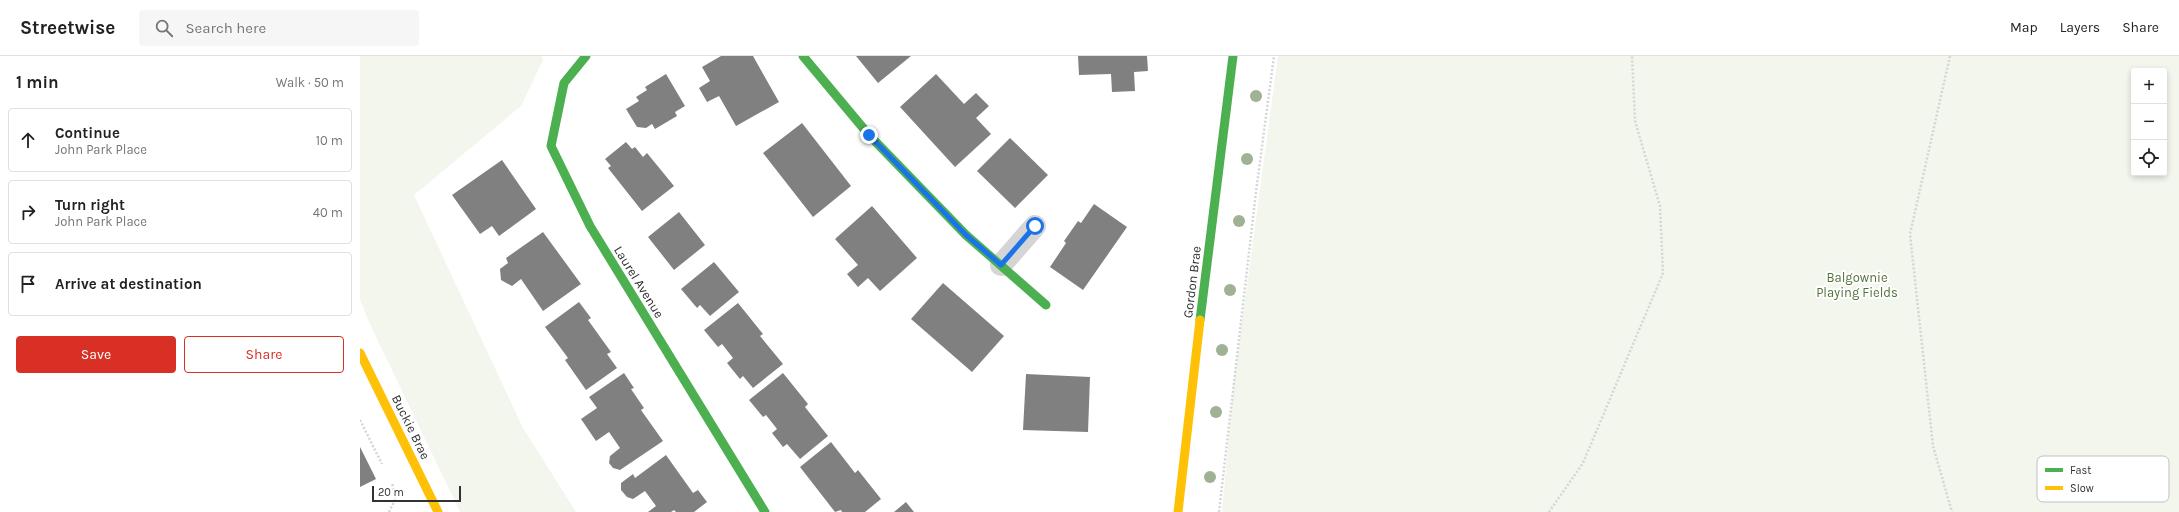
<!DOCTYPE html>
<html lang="en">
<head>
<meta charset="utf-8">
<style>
  body { margin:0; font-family:Karla,sans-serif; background:#f6f6f6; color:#222 }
  .controls { position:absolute; right:12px; top:12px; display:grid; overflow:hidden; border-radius:4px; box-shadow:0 2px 6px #0003 }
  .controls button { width:36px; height:36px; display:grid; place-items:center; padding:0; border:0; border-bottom:1px solid #e0e0e0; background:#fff; color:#222; font:20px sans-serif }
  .scale { position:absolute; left:12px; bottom:10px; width:89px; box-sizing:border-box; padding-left:4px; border:2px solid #313131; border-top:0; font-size:11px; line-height:14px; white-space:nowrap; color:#313131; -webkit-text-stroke:3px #fff; paint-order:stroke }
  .stop { position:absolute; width:12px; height:12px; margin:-9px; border:3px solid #1a73e8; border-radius:50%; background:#fff }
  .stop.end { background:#1a73e8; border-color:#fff; box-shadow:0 1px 4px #0008 }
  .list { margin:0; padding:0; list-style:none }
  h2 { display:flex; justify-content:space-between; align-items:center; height:52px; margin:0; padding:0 16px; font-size:17px }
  h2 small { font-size:13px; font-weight:400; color:#767676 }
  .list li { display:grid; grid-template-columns:26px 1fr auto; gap:12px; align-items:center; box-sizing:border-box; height:64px; margin:0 8px 8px; padding:0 8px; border:1px solid #e0e0e0; border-radius:4px }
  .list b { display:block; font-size:15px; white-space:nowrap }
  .list p { margin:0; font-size:13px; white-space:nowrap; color:#767676 }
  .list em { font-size:13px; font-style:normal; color:#767676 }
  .actions { display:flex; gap:8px; padding:12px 16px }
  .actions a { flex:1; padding:9px 0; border:1px solid #d93025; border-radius:4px; text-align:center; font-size:14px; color:#d93025 }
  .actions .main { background:#d93025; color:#fff }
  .icon { flex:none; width:22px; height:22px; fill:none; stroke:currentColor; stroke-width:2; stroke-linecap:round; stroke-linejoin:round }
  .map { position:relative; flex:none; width:1819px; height:456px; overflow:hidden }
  header { display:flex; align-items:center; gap:24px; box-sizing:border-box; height:56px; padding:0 20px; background:#fff; border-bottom:1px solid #e0e0e0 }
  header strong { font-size:19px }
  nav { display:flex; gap:22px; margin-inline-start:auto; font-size:14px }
  .search { width:280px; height:36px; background:#f6f6f6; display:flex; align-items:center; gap:10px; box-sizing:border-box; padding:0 14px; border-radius:4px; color:#767676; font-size:15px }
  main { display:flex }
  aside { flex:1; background:#fff }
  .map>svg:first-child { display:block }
</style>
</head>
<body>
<header>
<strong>Streetwise</strong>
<div class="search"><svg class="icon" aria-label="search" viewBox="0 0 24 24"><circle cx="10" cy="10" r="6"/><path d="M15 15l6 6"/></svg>Search here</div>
<nav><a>Map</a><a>Layers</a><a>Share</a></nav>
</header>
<main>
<aside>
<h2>1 min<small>Walk · 50 m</small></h2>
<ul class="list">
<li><svg class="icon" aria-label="ahead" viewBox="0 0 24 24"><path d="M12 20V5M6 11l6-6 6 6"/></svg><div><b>Continue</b><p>John Park Place</p></div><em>10 m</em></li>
<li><svg class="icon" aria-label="right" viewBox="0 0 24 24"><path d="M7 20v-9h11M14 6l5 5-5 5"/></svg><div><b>Turn right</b><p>John Park Place</p></div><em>40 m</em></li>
<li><svg class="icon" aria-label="arrive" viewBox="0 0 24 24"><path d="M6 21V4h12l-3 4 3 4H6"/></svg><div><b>Arrive at destination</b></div></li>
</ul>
<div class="actions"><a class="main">Save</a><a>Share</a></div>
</aside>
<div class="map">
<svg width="1819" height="456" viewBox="0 0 1819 456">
  <rect width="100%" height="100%" fill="#fff"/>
  <path fill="#f2f6ed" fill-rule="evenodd" d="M0,0H182L183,4L161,50L54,139L163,372L216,456H100L8,264L0,243Z
    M918,0H1819V456H862L874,326ZM1774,15H1804V117H1774Z"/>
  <path fill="#808080" d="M361,0H393L419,46L376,70L359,40L347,46L339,32L350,25L342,11Z
    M496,0H551L518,27Z
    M718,0H787L788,15L774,16L775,35L752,36L751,18L719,19Z
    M306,18L325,50L315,56L317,60L295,73L292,68L286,72L277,71L266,53L279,45L276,41L287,34L285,31Z
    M576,18L604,48L616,37L629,50L616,62L631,78L595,111L540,51Z
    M442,67L491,130L453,161L403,97Z
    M650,82L688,119L655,152L617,115Z
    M266,86L272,93L275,91L283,101L287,97L314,130L282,155L248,112L251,110L245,103Z
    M142,104L176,153L139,180L132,170L120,178L92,139Z
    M734,148L767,171L723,234L690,211L706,187L704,185L718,165L721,167Z
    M512,150L557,202L520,235L508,222L498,231L487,218L498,209L475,183Z
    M319,156L345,189L314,214L288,181Z
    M183,176L221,228L183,255L161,223L152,230L141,224L140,213L148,207L146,202Z
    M354,206L379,236L350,260L340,249L337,252L321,233Z
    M583,227L644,280L612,316L551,263Z
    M219,246L231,262L228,264L251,296L247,298L257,312L226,334L205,304L208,302L185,271Z
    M378,247L403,278L400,280L423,308L393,332L383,320L380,323L367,307L373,302L362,288L358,291L344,274Z
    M264,317L274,332L271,333L284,352L281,354L303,385L260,414L253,412L249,407L250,400L260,392L249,376L236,385L221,363L237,352L229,341Z
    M423,317L448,348L445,351L468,380L440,403L427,388L423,391L412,377L417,373L406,359L403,361L389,344Z
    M666,318L730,321L728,376L663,374Z
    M471,386L495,417L498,414L521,443L505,456H482L481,454L475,456L440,411Z
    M0,391L16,423L0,431Z
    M306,399L333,437L338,434L347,446L334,456H316L314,454L311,456H288L296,450L285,435L273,443L267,441L261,434V427L273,418L275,422Z
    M546,446L554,456H534Z"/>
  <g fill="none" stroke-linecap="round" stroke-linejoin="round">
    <path stroke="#d5d5d5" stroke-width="2.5" stroke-dasharray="2 2" stroke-linecap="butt" d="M1590,0L1550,178L1573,390L1592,456
      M0,364L22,408
      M29,456L36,442L32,427
      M859,456L896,136L914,0
      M1189,456L1223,407L1303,217L1300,150L1275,65L1272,0"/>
    <path stroke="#d5d5d5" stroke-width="22" d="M641,209L675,170"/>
    <path stroke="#4caf50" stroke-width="9" d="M226,0L204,27L191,90L230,170L405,456
      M443,0L509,79L606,179L686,249
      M840,264L873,0"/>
    <path stroke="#ffc107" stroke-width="9" d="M0,297L78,456
      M818,456L840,264"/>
  </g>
  <g fill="#a1b193">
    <circle cx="896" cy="40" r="6"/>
    <circle cx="887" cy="103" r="6"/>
    <circle cx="879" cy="165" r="6"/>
    <circle cx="870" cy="234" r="6"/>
    <circle cx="862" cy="294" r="6"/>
    <circle cx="856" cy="356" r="6"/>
    <circle cx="850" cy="421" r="6"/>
  </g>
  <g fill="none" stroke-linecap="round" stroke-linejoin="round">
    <path stroke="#1a73e8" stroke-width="5" d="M509,79L606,179L641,209L675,170"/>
  </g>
  <g text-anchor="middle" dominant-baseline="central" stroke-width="4" stroke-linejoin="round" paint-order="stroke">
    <g font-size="13" fill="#54713a" stroke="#fff">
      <text x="1497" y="221">Balgownie<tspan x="1497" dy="15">Playing Fields</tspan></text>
    </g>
    <g font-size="13" fill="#313131" stroke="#fff">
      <text transform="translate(279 226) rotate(58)">Laurel Avenue</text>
      <text transform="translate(832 226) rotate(-83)">Gordon Brae</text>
      <text transform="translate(51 371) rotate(64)">Buckie Brae</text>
    </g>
  </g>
  <rect x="1677" y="400" width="132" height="46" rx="6" fill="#fff" stroke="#c1c1c1" stroke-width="1"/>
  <rect x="1685" y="412" width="18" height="4" fill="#4caf50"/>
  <rect x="1685" y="430" width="18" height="4" fill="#ffc107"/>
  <g font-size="11" fill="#313131">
    <text x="1710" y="418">Fast</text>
    <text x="1710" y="436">Slow</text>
  </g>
</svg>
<div class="controls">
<button>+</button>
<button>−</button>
<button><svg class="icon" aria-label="locate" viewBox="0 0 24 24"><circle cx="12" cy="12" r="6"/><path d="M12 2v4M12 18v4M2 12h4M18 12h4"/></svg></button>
</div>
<div class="scale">20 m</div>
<div class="stop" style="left:675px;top:170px"></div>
<div class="stop end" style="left:509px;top:79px"></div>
</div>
</main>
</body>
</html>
